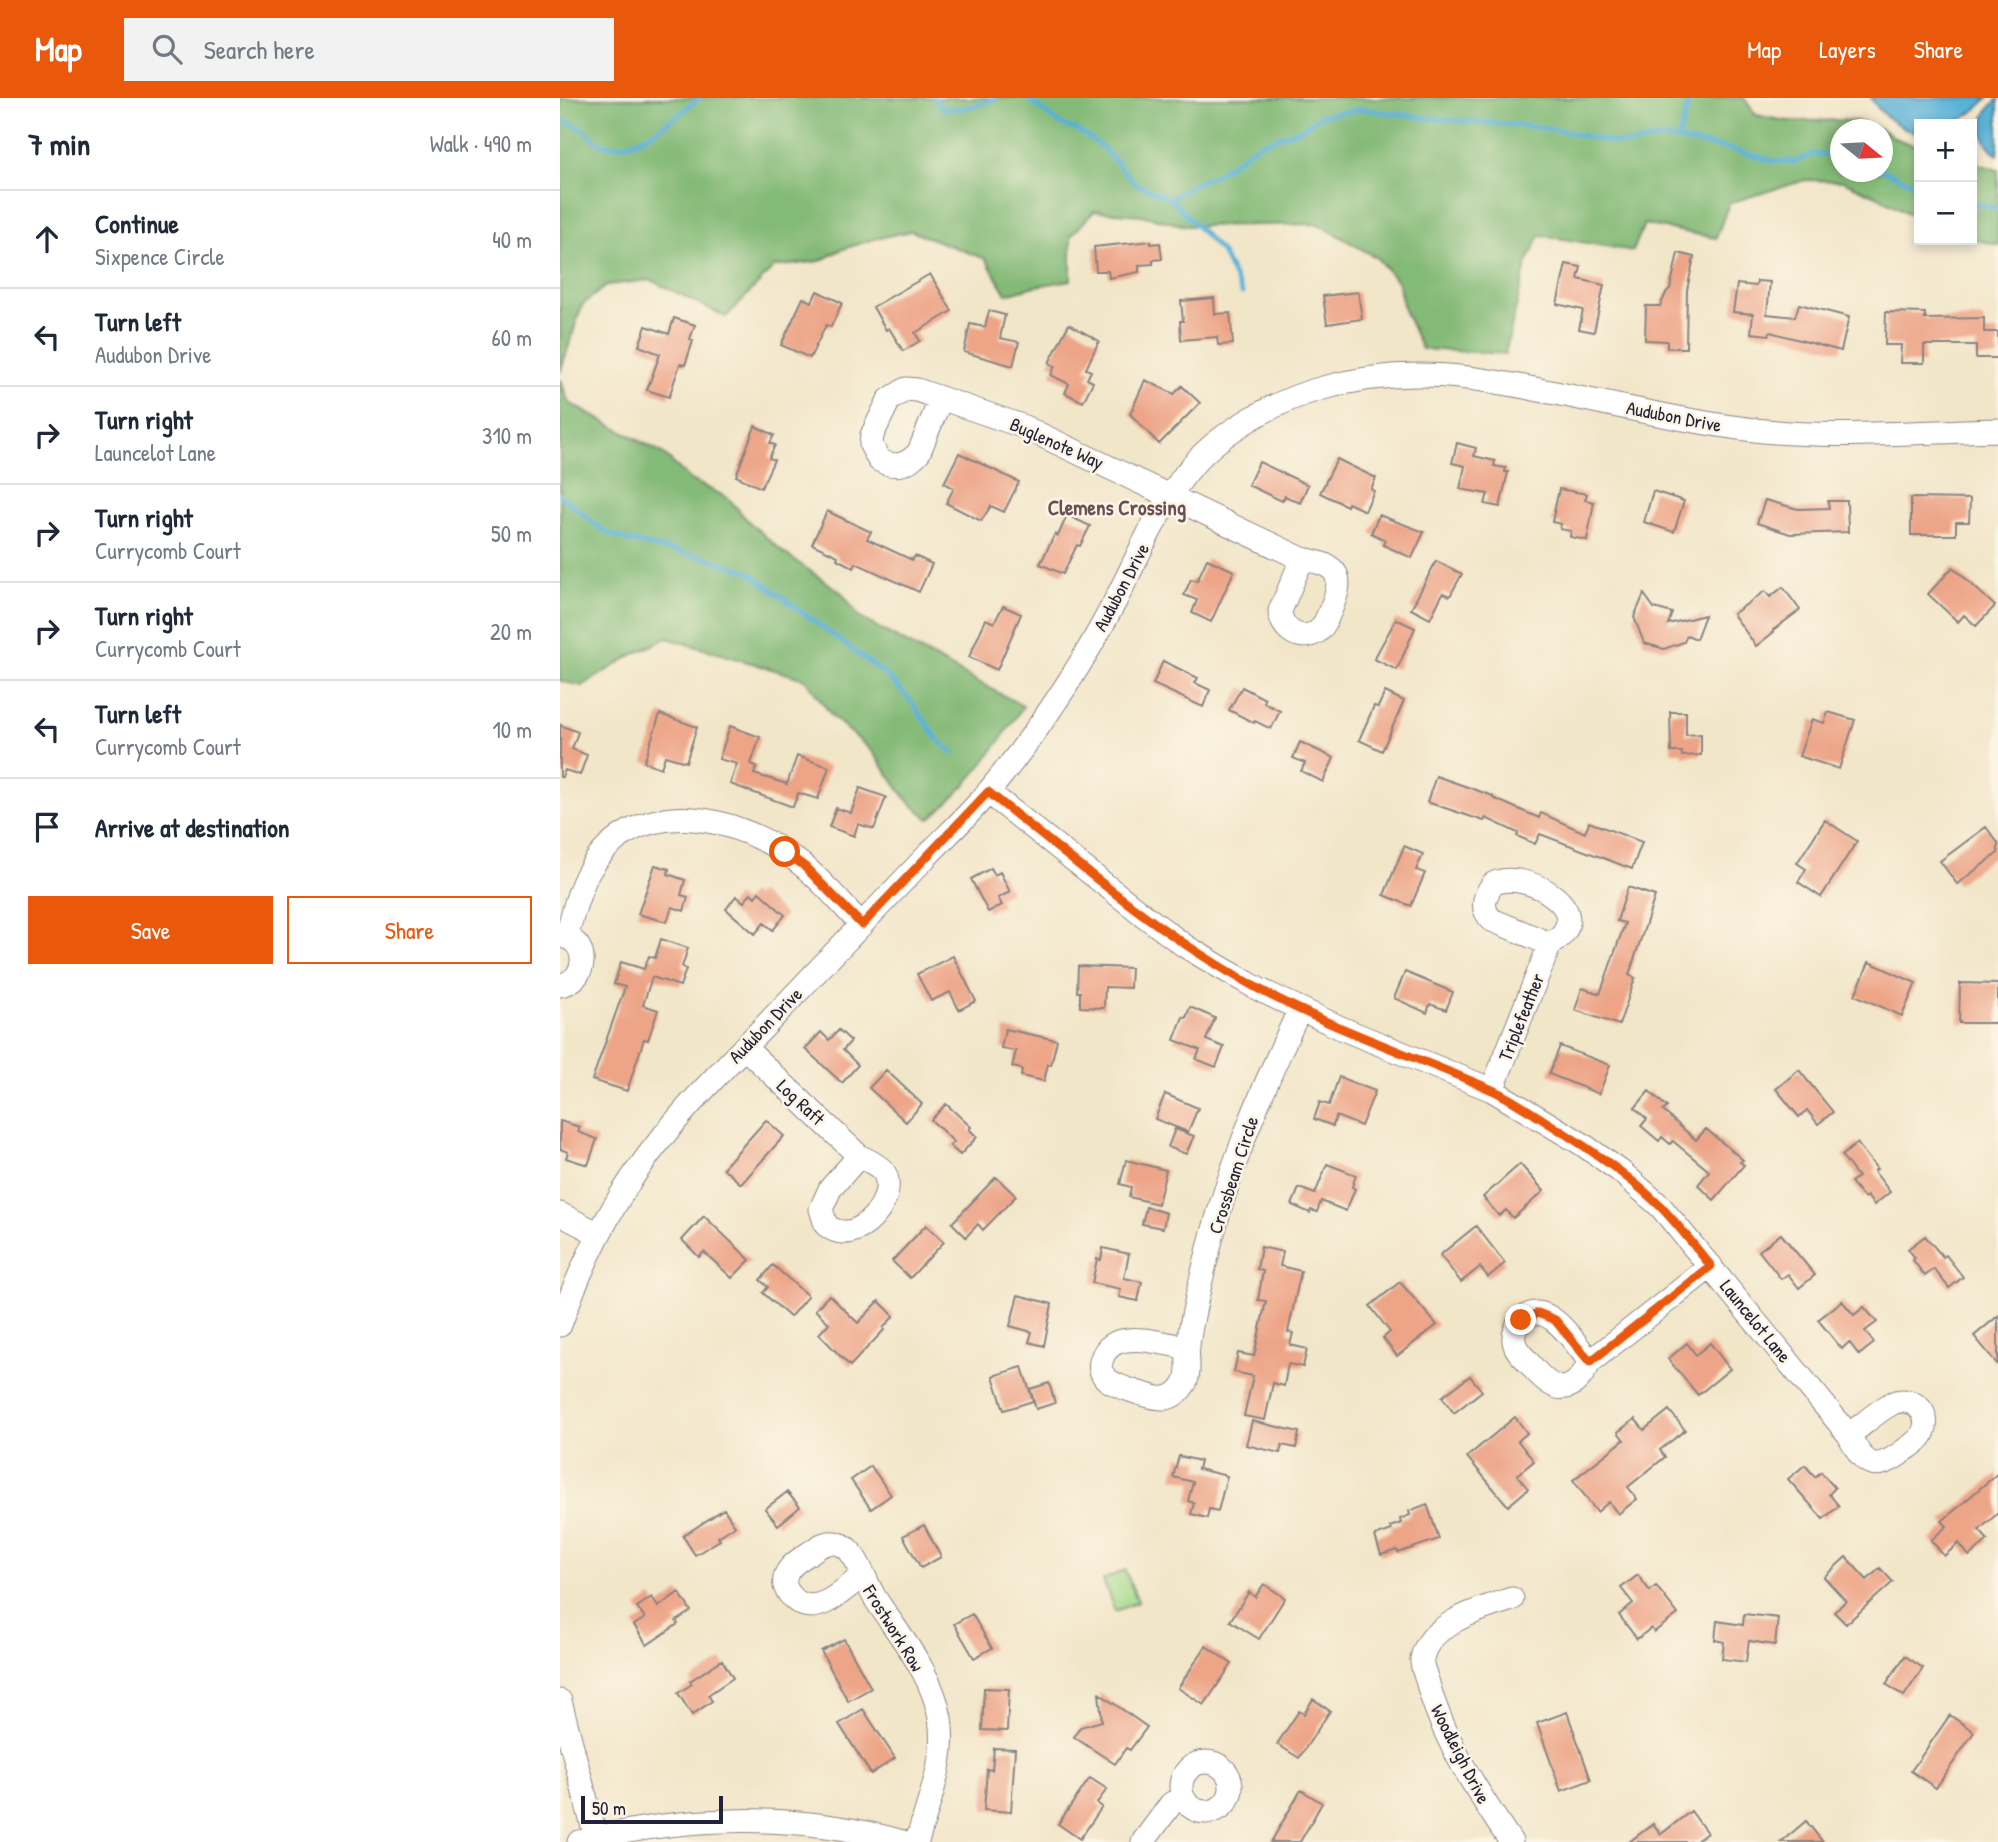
<!DOCTYPE html>
<html lang="en">
<head>
<meta charset="utf-8">
<style>
  body { margin:0; font-family:"Patrick Hand",sans-serif; background:#f2f2f3; color:#1f2937 }
  .controls { position:absolute; right:21px; top:21px; display:grid; overflow:hidden; border-radius:0px; box-shadow:0 4px 10px #0003 }
  .controls button { width:63px; height:63px; display:grid; place-items:center; padding:0; border:0; border-bottom:2px solid #e0e1e3; background:#fff; color:#1f2937; font:35px sans-serif }
  .compass { position:absolute; left:1270px; top:21px; width:63px; height:63px; border-radius:50%; background:#fff; box-shadow:0 4px 10px #0003; rotate:108deg }
  .scale { position:absolute; left:21px; bottom:18px; width:142px; box-sizing:border-box; padding-left:7px; border:4px solid #22223b; border-top:0; font-size:19px; line-height:24px; white-space:nowrap; color:#22223b; -webkit-text-stroke:5px #fcf5e5; paint-order:stroke }
  .stop { position:absolute; width:21px; height:21px; margin:-16px; border:5px solid #ea580c; border-radius:50%; background:#fff }
  .stop.end { background:#ea580c; border-color:#fff; box-shadow:0 2px 7px #0008 }
  .list { margin:0; padding:0; list-style:none }
  h2 { display:flex; justify-content:space-between; align-items:center; height:91px; margin:0; padding:0 28px; font-size:30px }
  h2 small { font-size:23px; font-weight:400; color:#747a83 }
  .list li { display:grid; grid-template-columns:46px 1fr auto; gap:21px; align-items:center; box-sizing:border-box; height:98px; padding:0 28px; border-top:2px solid #e0e1e3 }
  .list b { display:block; font-size:26px; white-space:nowrap }
  .list p { margin:0; font-size:23px; white-space:nowrap; color:#747a83 }
  .list em { font-size:23px; font-style:normal; color:#747a83 }
  .actions { display:flex; gap:14px; padding:21px 28px }
  .actions a { flex:1; padding:16px 0; border:2px solid #ea580c; border-radius:0px; text-align:center; font-size:24px; color:#ea580c }
  .actions .main { background:#ea580c; color:#fff }
  .icon { flex:none; width:38px; height:38px; fill:none; stroke:currentColor; stroke-width:2; stroke-linecap:round; stroke-linejoin:round }
  .map { position:relative; flex:none; width:1438px; height:1744px; overflow:hidden }
  header { display:flex; align-items:center; gap:42px; box-sizing:border-box; height:98px; padding:0 35px; background:#ea580c; color:#fff }
  header strong { font-size:33px }
  nav { display:flex; gap:38px; margin-inline-start:auto; font-size:24px }
  .search { width:490px; height:63px; background:#f2f2f3; display:flex; align-items:center; gap:18px; box-sizing:border-box; padding:0 24px; border-radius:0px; color:#747a83; font-size:26px }
  main { display:flex }
  aside { flex:1; background:#fff }
  .map>svg:first-child { display:block }
</style>
</head>
<body>
<header>
<strong>Map</strong>
<div class="search"><svg class="icon" aria-label="search" viewBox="0 0 24 24"><circle cx="10" cy="10" r="6"/><path d="M15 15l6 6"/></svg>Search here</div>
<nav><a>Map</a><a>Layers</a><a>Share</a></nav>
</header>
<main>
<aside>
<h2>7 min<small>Walk · 490 m</small></h2>
<ul class="list">
<li><svg class="icon" aria-label="ahead" viewBox="0 0 24 24"><path d="M12 20V5M6 11l6-6 6 6"/></svg><div><b>Continue</b><p>Sixpence Circle</p></div><em>40 m</em></li>
<li><svg class="icon" aria-label="left" viewBox="0 0 24 24"><path d="M17 20v-9H6M10 6l-5 5 5 5"/></svg><div><b>Turn left</b><p>Audubon Drive</p></div><em>60 m</em></li>
<li><svg class="icon" aria-label="right" viewBox="0 0 24 24"><path d="M7 20v-9h11M14 6l5 5-5 5"/></svg><div><b>Turn right</b><p>Launcelot Lane</p></div><em>310 m</em></li>
<li><svg class="icon" aria-label="right" viewBox="0 0 24 24"><path d="M7 20v-9h11M14 6l5 5-5 5"/></svg><div><b>Turn right</b><p>Currycomb Court</p></div><em>50 m</em></li>
<li><svg class="icon" aria-label="right" viewBox="0 0 24 24"><path d="M7 20v-9h11M14 6l5 5-5 5"/></svg><div><b>Turn right</b><p>Currycomb Court</p></div><em>20 m</em></li>
<li><svg class="icon" aria-label="left" viewBox="0 0 24 24"><path d="M17 20v-9H6M10 6l-5 5 5 5"/></svg><div><b>Turn left</b><p>Currycomb Court</p></div><em>10 m</em></li>
<li><svg class="icon" aria-label="arrive" viewBox="0 0 24 24"><path d="M6 21V4h12l-3 4 3 4H6"/></svg><div><b>Arrive at destination</b></div></li>
</ul>
<div class="actions"><a class="main">Save</a><a>Share</a></div>
</aside>
<div class="map">
<svg width="1438" height="1744" viewBox="0 0 1438 1744">
  <rect width="100%" height="100%" fill="#fcf5e5"/>
  <filter id="ink" filterUnits="userSpaceOnUse"><feTurbulence type="fractalNoise" baseFrequency=".0143" numOctaves="2"/><feDisplacementMap in="SourceGraphic" scale="14" xChannelSelector="R" yChannelSelector="G"/><feConvolveMatrix kernelMatrix="1 2 1 2 8 2 1 2 1" color-interpolation-filters="sRGB"/></filter>
  <filter id="wash" filterUnits="userSpaceOnUse"><feTurbulence type="fractalNoise" baseFrequency=".00686" numOctaves="4" result="noise"/><feDisplacementMap in="SourceGraphic" scale="28" xChannelSelector="R" yChannelSelector="G"/><feGaussianBlur stdDeviation="1.57" result="paint"/><feColorMatrix in="noise" values="0 0 0 0 0 0 0 0 0 0 0 0 0 0 0 0 0 1.4 0 .05"/><feComposite in="paint" operator="in"/></filter>
  <g filter="url(#wash)">
    <rect width="100%" height="100%" fill="#f2e6c9"/>
    <path fill="#a5da8b" stroke="#647e63" stroke-width="2" d="M565,1472L578,1504L555,1513L543,1482Z"/>
    <path fill="#84ba77" stroke="#536e59" stroke-width="2" d="M0,0H1184L1196,17C1206,19 1218,22 1228,23C1257,24 1295,17 1321,31L1280,32V74H1322L1323,32L1337,41L1359,49V121L1319,99L1283,83L1245,82L1169,105L1156,140L1084,126L1073,153L980,137L966,167L945,256L862,251L844,212L838,184L817,160L758,126L626,128L581,117L534,113L511,138V182L471,189L446,196L426,161L351,133L314,141L280,152L260,163L214,169L166,219L91,182L47,187L22,207L0,275Z
      M1412,64L1438,72V147L1412,141Z
      M0,281L9,305L101,354L131,382L168,400L188,423L224,455L282,495L300,520L463,608C437,649 408,690 369,721L347,702L311,652L273,619L245,581L107,540L72,557L22,588L0,583Z"/>
    <path fill="#59b1d6" stroke="#3e6a88" stroke-width="2" d="M1311,0H1428C1402,26 1396,26 1359,26L1358,36C1338,28 1322,19 1311,0Z
      M1438,1V57C1416,40 1418,19 1438,1Z"/>
    <g fill="none" stroke-linecap="round" stroke-linejoin="round">
      <path stroke="#59b1d6" stroke-width="5" d="M374,0L382,10C402,13 417,8 436,0
        M467,0L500,26L517,32L542,49L576,86L611,101L634,86L658,75L699,46L741,31L760,18L802,11L866,20L959,27L999,32L1054,45L1075,46L1095,41H1109L1166,50L1214,63L1235,64L1253,56L1280,57
        M0,22C9,24 17,28 25,33C30,37 32,42 37,44C71,60 115,19 139,0
        M1118,42L1130,0
        M1322,72L1359,88
        M611,101L662,155L682,195
        M1412,104L1438,111
        M0,397L45,434L69,443L150,461L189,474L327,578L350,602L380,644L394,655"/>
    </g>
    <g id="blocks">
      <path fill="#eda487" d="M591,143V146L600,145L602,161L593,162V166L579,167V174L549,180L548,173H536L534,149Z
        M1118,155L1134,159L1127,192L1126,250H1107V243L1085,242L1086,208H1100L1107,193L1110,191Z
        M1006,166L1021,169L1018,181L1044,187L1034,234L1019,231L1023,212L997,206Z
        M370,176L392,213L355,235L360,243L343,253L329,230L326,232L313,209Z
        M1197,183L1210,184L1207,216L1235,219L1239,206L1289,219L1281,253L1210,234L1209,237L1191,235L1193,216L1173,214L1177,186L1196,188Z
        M257,193L282,205L271,229L266,227L250,260L221,247L243,200L252,204Z
        M798,194L802,221L767,226L763,198Z
        M654,200L655,216L670,215L673,246L658,247L657,239L621,242L620,223H623L621,203Z
        M429,213L445,217L440,240L459,244L453,268L404,254L410,226L425,229Z
        M1326,214L1365,215V221L1424,220V234H1438V260H1416V247H1364V265H1340L1341,247H1325Z
        M114,220L135,227L130,241L133,243L125,267L120,266L109,299L87,292L100,256L79,248L86,228L109,236Z
        M509,226L539,243L526,271L531,273L527,281L533,284L523,304L505,295L509,286L491,277L495,268L489,265Z
        M585,282L614,296L622,288L640,305L599,346L570,316Z
        M195,328L214,337L210,345L215,347L209,360L214,362L201,390L176,378Z
        M897,345L916,350L914,358L935,363L934,368L946,370L945,374H948L940,409L925,406L928,396L900,391L905,368L892,365Z
        M399,355L459,384L444,414L431,408L421,423L386,405L394,390L384,385Z
        M777,361L816,380L811,391L814,393L805,413L788,405L787,408L760,395Z
        M699,364L748,387L740,405L725,398L722,403L688,387Z
        M999,391L1027,396L1025,402L1034,404L1027,442L1010,439L1011,433L1000,431L1001,426L992,424Z
        M1093,393L1124,403L1114,434L1084,424Z
        M1351,400L1410,401L1409,424H1396V437H1351Z
        M1205,402L1238,411L1269,410L1268,403H1287L1288,434L1230,436L1197,425Z
        M267,413L311,434L307,441L352,462L355,458L372,466L359,494L296,465L294,470L277,461L278,458L252,446Z
        M507,417L530,428L520,448L517,447L503,476L480,466L495,436L498,438Z
        M819,417L864,434L852,460L823,447L825,442L811,435Z
        M647,461L674,473L651,524L632,515L637,502L624,497L631,481L637,483Z
        M876,463L902,476L890,498L883,495L870,521L851,511Z
        M1393,469L1435,508L1416,528L1404,517L1398,524L1368,496Z
        M1223,489L1240,512L1213,532L1214,534L1196,548L1173,516L1205,493L1210,499Z
        M1084,496L1094,510L1112,515L1108,526L1145,517L1136,541L1127,537L1124,544L1104,551L1084,545L1074,519Z
        M443,508L461,516L437,572L409,559L426,521L434,525Z
        M836,521L855,530L837,572L814,561Z
        M603,563L638,580L635,585L650,592L643,609L593,586Z
        M682,589L705,601L704,605L720,613L711,631L695,623L694,625L669,612Z
        M825,594L844,603L822,653L799,642L814,608L818,609Z
        M1110,614H1126V637L1141,636V657L1122,658V654H1111Z
        M1268,614L1295,622L1279,671L1239,658L1252,621L1264,625Z
        M100,616L137,629L126,664L105,658L101,670L84,664Z
        M0,627L18,634L12,651L27,657L20,677L5,672L2,679H0Z
        M170,628L200,639L191,666L197,668L194,676L227,686L237,658L269,669L258,701L238,695L233,709L170,686L177,666L159,661Z
        M740,644L774,660L763,684L741,673L745,665L733,660Z
        M876,678L933,698V700L979,720L981,715L1025,735L1029,724L1082,744L1072,771L980,736L975,746L957,738L958,735L926,720L924,723L867,704Z
        M300,690L326,699L314,731L298,726L294,738L269,729L276,710L291,715Z
        M1265,722L1297,743L1261,799L1238,784L1246,771L1237,765Z
        M1426,729L1438,745V755L1397,786L1380,763Z
        M844,748L863,756L856,772L865,775L851,808L824,797Z
        M95,767L109,771L108,776L125,782L121,797L128,799L124,813L112,809L107,824L78,816Z
        M431,770L435,777L440,774L450,794L438,800L442,807L428,814L411,781Z
        M1068,789L1095,798L1069,877L1075,880L1059,927L1015,912L1022,890L1040,896L1065,825L1057,823Z
        M199,794L225,817L213,832L204,825L195,836L166,811L176,798L184,804L191,795L195,799Z
        M101,841L128,850L122,869L126,871L120,888L92,879L83,907L98,912L88,942L84,941L67,993L32,982L65,889L54,886L61,864L84,871L89,858L95,860Z
        M393,858L416,903L399,912L390,894L371,903L357,876Z
        M1309,864L1356,885L1342,918L1295,897Z
        M518,868L571,870L570,890L545,889L544,910L520,909V894H517Z
        M845,874L893,894L886,912L870,906L867,915L834,900Z
        M1400,885L1438,886V925H1399Z
        M630,909L655,920L646,942L664,949L656,969L636,961L640,952L614,942L623,919L626,920Z
        M445,931L497,942L491,967L488,966L484,983L461,978L462,971L452,969L456,953L441,950Z
        M279,932L291,943L283,952L298,967L282,985L245,951L261,934L269,942Z
        M1000,948L1050,967L1039,996L989,976Z
        M326,972L362,1006L346,1024L309,990Z
        M1239,972L1273,1014L1258,1026L1247,1012L1239,1019L1216,991Z
        M779,979L815,993L801,1028L776,1018L773,1028L754,1021L760,1004L769,1007Z
        M1089,993L1107,1009L1103,1013L1136,1042L1146,1031L1183,1062L1180,1064L1184,1067L1154,1102L1138,1087L1149,1073L1113,1043L1110,1046L1102,1039L1099,1043L1081,1028L1087,1021L1075,1010Z
        M605,996L638,1010L628,1034L595,1021Z
        M386,1006L411,1029L409,1031L417,1039L400,1057L390,1048L394,1044L371,1022Z
        M206,1022L224,1038L181,1086L163,1070Z
        M0,1023L20,1029L18,1034L37,1041L28,1067L6,1060L8,1054L0,1051Z
        M615,1031L634,1038L626,1056L608,1049Z
        M1297,1045L1317,1071L1314,1073L1330,1094L1314,1107L1307,1098L1304,1100L1291,1084L1298,1079L1282,1058Z
        M566,1062L606,1072L598,1106L569,1099L571,1089L560,1086Z
        M767,1066L796,1077L792,1089L795,1091L786,1113L761,1103L757,1114L751,1112L750,1115L732,1107L739,1090L755,1096Z
        M960,1066L984,1093L953,1120L946,1112L939,1118L923,1099Z
        M436,1079L456,1098L423,1132L418,1126L406,1139L392,1125Z
        M586,1109L606,1115L603,1130L582,1126Z
        M144,1118L190,1162L172,1180L144,1154L139,1159L122,1142Z
        M366,1127L384,1144L350,1180L332,1163Z
        M916,1128L945,1165L928,1179L920,1169L901,1184L880,1157Z
        M1221,1136L1255,1177L1239,1190L1228,1176L1221,1181L1199,1153Z
        M1365,1138L1383,1159L1386,1157L1403,1179L1389,1190L1374,1171L1365,1178L1353,1162L1355,1160L1348,1151Z
        M701,1149L723,1154L720,1168L741,1173L728,1234L733,1235L730,1247L747,1251L743,1269L728,1266L724,1288L713,1285L705,1322L684,1318L693,1278L674,1274L678,1255L694,1258L706,1203L698,1202L703,1173L697,1171Z
        M543,1150L569,1156L564,1180L582,1184L578,1203L559,1199L561,1191L532,1185L537,1161L541,1162Z
        M213,1167L248,1198L230,1219L203,1195L208,1189L200,1182Z
        M840,1184L877,1227L837,1258L823,1240L830,1234L810,1208Z
        M269,1197L298,1225L319,1203L334,1218L323,1230L324,1232L290,1268L259,1236L269,1225L255,1212Z
        M458,1197L492,1206L484,1248L469,1244L472,1234L450,1228Z
        M1282,1203L1294,1217L1304,1209L1317,1224L1305,1233L1314,1245L1299,1257L1289,1244L1282,1251L1258,1222Z
        M1438,1218V1267L1414,1238Z
        M1127,1245L1136,1257L1150,1245L1170,1271L1138,1297L1108,1261Z
        M462,1269L473,1303L444,1312L433,1278Z
        M910,1278L922,1293L894,1315L882,1299Z
        M489,1285L495,1305L476,1311L470,1291Z
        M1109,1312L1125,1332L1100,1352L1105,1359L1068,1389L1077,1401L1058,1416L1049,1404L1037,1414L1013,1382L1064,1342L1058,1334L1075,1321L1084,1332Z
        M955,1319L967,1335L958,1343L974,1363L957,1377L968,1391L948,1408L907,1359Z
        M692,1323L739,1334L736,1350L722,1347L720,1355L686,1347Z
        M619,1358L640,1363L638,1371L667,1378L658,1413L649,1411L647,1420L631,1416L634,1405L628,1403L633,1384L613,1379Z
        M1245,1367L1255,1379L1261,1374L1275,1390L1269,1396L1279,1408L1263,1421L1228,1381Z
        M311,1368L331,1397L311,1411L291,1382Z
        M1438,1375V1415L1419,1432L1428,1442L1409,1458L1399,1445L1384,1458L1371,1442L1387,1428L1382,1423Z
        M227,1394L240,1409L218,1427L205,1411Z
        M867,1406L879,1441L838,1455L837,1452L821,1457L815,1438L832,1432L830,1429L841,1425L840,1421L850,1417L849,1413Z
        M164,1411L175,1428L158,1439L160,1442L135,1457L123,1438Z
        M364,1427L381,1459L361,1470L343,1438Z
        M1286,1459L1307,1482L1320,1470L1333,1484L1286,1526L1274,1514L1286,1503L1264,1479Z
        M1078,1477L1090,1493L1096,1488L1118,1516L1094,1534L1091,1530L1077,1541L1059,1517L1073,1505L1061,1490Z
        M704,1486L725,1500L699,1541L670,1523L689,1494L695,1499Z
        M119,1494L131,1513L116,1523L118,1526L87,1547L74,1527L85,1520L77,1509L92,1499L98,1509Z
        M412,1516L432,1550L414,1560L394,1526Z
        M1184,1516L1218,1520L1215,1547L1189,1543L1186,1564L1162,1561L1164,1544L1155,1542L1157,1523L1183,1527Z
        M284,1541L311,1590L288,1603L261,1553Z
        M646,1548L672,1566L644,1607L618,1590Z
        M1345,1558L1363,1570L1344,1598L1326,1586Z
        M162,1562L173,1580L148,1597L152,1603L132,1617L118,1595L132,1586L130,1583Z
        M424,1590L449,1591L447,1633L422,1632Z
        M539,1595L587,1629L570,1652L566,1650L555,1666L514,1639L520,1629L542,1623Z
        M753,1601L770,1613L739,1660L717,1646L739,1613L744,1616Z
        M303,1611L335,1660L311,1676L279,1626Z
        M1007,1614L1031,1682L1001,1693L977,1625Z
        M1390,1617L1414,1634L1376,1690L1351,1673Z
        M434,1650L455,1651L451,1714L424,1712L427,1671L432,1672Z
        M530,1680L547,1691L537,1705L542,1709L520,1741L498,1726Z
        M741,1692L762,1705L740,1744H711Z
        M1131,1713L1147,1735L1135,1744H1069L1093,1726L1101,1736Z
        M1246,1723L1263,1744H1221Z"/>
    </g>
  </g>
  <g filter="url(#ink)">
    <use href="#blocks" fill-opacity="0" stroke="#8a8482" stroke-width="2"/>
    <g fill="none" stroke-linecap="round" stroke-linejoin="round">
      <g stroke="#8a8482" stroke-width="25">
        <path id="minor" d="M381,300L359,354C347,368 334,370 319,362L311,347L312,337L329,302L346,291L357,292L462,328L742,461C780,467 785,478 770,513C766,521 764,531 755,535C738,544 721,530 720,513L742,461
          M428,694L586,819L625,848L660,869L700,892L783,931L932,992L1022,1046L1060,1073L1100,1108L1289,1337C1305,1369 1315,1375 1345,1352C1352,1347 1361,1342 1364,1333C1371,1314 1352,1297 1333,1305C1318,1312 1303,1327 1289,1337
          M0,838C30,841 29,883 0,887
          M6,839C13,817 18,792 29,773C78,692 179,717 241,766C263,783 282,807 302,827
          M184,949L299,1058C307,1062 317,1066 323,1073C341,1097 298,1154 266,1127L261,1111L270,1091L299,1058
          M932,992L990,846C1043,815 965,769 933,786C924,798 920,810 932,822L990,846
          M0,1116L39,1136
          M0,1227C16,1182 36,1138 61,1097C100,1034 152,982 204,929C257,874 310,818 363,762C385,739 409,717 429,693C476,636 518,574 552,509C577,462 597,409 632,368C661,333 720,301 763,290C850,266 914,279 1000,296C1059,308 1119,322 1179,330C1264,342 1352,334 1438,332
          M628,1250C605,1246 557,1230 544,1256C530,1282 560,1289 579,1295C587,1297 596,1301 605,1300C614,1299 621,1292 625,1285C631,1273 626,1260 628,1248C631,1222 638,1195 644,1170C665,1079 700,995 740,911
          M1030,1264C1017,1248 985,1195 961,1223C956,1228 953,1236 954,1243C955,1252 964,1259 969,1265C992,1294 1010,1302 1030,1264L1151,1168
          M302,1478C285,1490 260,1518 238,1504C233,1501 227,1494 225,1488C222,1472 237,1463 248,1456C259,1448 268,1441 282,1447C296,1453 306,1485 315,1500C339,1538 372,1574 380,1620C387,1662 368,1704 357,1744
          M0,1603L37,1744
          M621 1689a25 25 0 1 1 50 0a25 25 0 1 1-50 0Z
          M19,1744C124,1717 239,1714 343,1744
          M583,1744L611,1706L622,1699
          M951,1744C918,1695 882,1640 867,1582C865,1576 861,1567 862,1561C868,1525 923,1510 952,1501"/>
      </g>
      <use href="#minor" stroke="#fff" stroke-width="23"/>
    </g>
  </g>
  <g fill="none" stroke-linecap="round" stroke-linejoin="round" filter="url(#ink)">
    <path stroke="#ea580c" stroke-width="9" d="M225,754L244,768L302,827L428,694C515,763 599,837 697,890C772,931 852,957 930,991C949,999 967,1012 985,1023C1025,1048 1065,1074 1099,1107C1118,1126 1134,1148 1151,1168L1030,1264L995,1222L978,1215L961,1222"/>
  </g>
  <g text-anchor="middle" dominant-baseline="central" stroke-width="5" stroke-linejoin="round" paint-order="stroke">
    <g font-size="19" fill="#22223b" stroke="#fcf5e5">
      <text transform="translate(1114 318) rotate(11)">Audubon Drive</text>
      <text transform="translate(497 345) rotate(24)">Buglenote Way</text>
      <text transform="translate(561 489) rotate(-62)">Audubon Drive</text>
      <text transform="translate(961 919) rotate(-68)">Triplefeather</text>
      <text transform="translate(205 927) rotate(-46)">Audubon Drive</text>
      <text transform="translate(241 1004) rotate(43)">Log Raft</text>
      <text transform="translate(673 1077) rotate(-72)">Crossbeam Circle</text>
      <text transform="translate(1196 1223) rotate(51)">Launcelot Lane</text>
      <text transform="translate(334 1530) rotate(58)">Frostwork Row</text>
      <text transform="translate(901 1656) rotate(63)">Woodleigh Drive</text>
    </g>
    <g font-size="21" font-weight="bold" fill="#695056" stroke="#fcf5e5">
      <text x="557" y="409">Clemens Crossing</text>
    </g>
  </g>
</svg>
<div class="controls">
<button>+</button>
<button>−</button>
</div>
<svg class="compass" viewBox="-18 -18 36 36"><path d="M0-13l5 13h-10z" fill="#e53935"/><path d="M0 13l5-13h-10z" fill="#747a83"/></svg>
<div class="scale">50 m</div>
<div class="stop" style="left:225px;top:754px"></div>
<div class="stop end" style="left:961px;top:1222px"></div>
</div>
</main>
</body>
</html>
